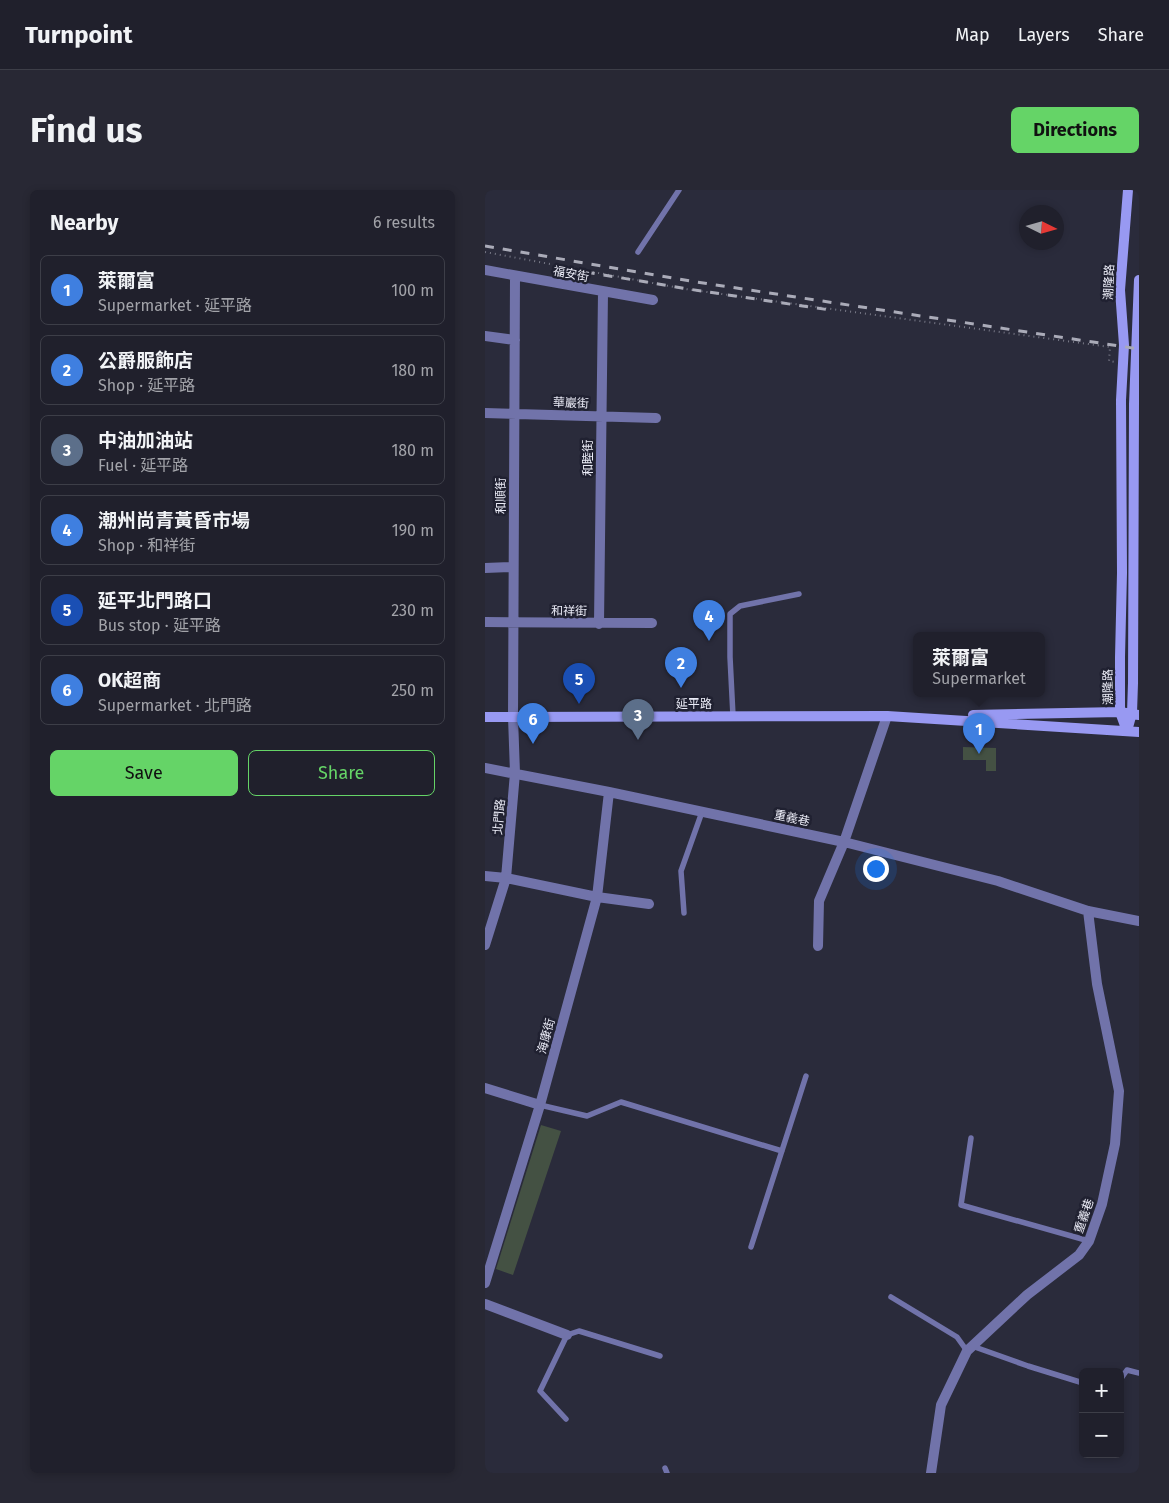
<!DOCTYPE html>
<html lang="en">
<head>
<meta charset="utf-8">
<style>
  body { margin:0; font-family:"Fira Sans","Noto Sans TC",sans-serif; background:#282834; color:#f1f3f6 }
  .controls { position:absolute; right:15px; bottom:15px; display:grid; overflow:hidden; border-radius:8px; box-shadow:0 2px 8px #0003 }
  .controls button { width:45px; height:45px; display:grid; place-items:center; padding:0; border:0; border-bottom:1px solid #3d3e48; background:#20202c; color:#f1f3f6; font:25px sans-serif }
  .compass { position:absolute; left:534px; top:15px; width:45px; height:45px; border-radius:50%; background:#20202c; box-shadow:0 2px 8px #0003; rotate:95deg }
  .you { position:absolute; left:390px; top:678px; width:18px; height:18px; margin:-12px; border:4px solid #fff; border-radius:50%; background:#1a73e8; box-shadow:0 0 0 8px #1a73e833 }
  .badge { display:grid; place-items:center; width:32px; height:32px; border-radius:50%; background:#65d467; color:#fff; font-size:16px; font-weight:700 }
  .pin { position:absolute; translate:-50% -41px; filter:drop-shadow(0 1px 2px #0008) }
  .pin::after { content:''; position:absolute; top:26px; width:18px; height:15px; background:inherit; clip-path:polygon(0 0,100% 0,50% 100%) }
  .popup { position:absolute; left:428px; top:442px; width:132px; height:65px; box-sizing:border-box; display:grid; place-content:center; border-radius:8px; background:#20202c; filter:drop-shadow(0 1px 4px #0005); font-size:16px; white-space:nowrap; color:#a2a3a9 }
  .popup b { font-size:19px; color:#f1f3f6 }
  .popup::after { content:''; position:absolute; left:50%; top:100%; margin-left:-10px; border:10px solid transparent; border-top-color:#20202c }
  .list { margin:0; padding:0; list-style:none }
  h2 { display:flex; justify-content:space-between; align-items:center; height:65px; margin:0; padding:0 20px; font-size:21px }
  h2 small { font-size:16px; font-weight:400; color:#a2a3a9 }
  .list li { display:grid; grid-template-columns:32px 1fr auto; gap:15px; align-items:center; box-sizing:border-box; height:70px; margin:0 10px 10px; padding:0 10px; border:1px solid #3d3e48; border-radius:8px }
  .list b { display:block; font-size:19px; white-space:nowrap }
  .list p { margin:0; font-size:16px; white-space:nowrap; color:#a2a3a9 }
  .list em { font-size:16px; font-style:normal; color:#a2a3a9 }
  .actions { display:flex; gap:10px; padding:15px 20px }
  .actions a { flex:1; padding:11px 0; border:1px solid #65d467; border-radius:8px; text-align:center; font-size:18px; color:#65d467 }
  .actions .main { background:#65d467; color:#111 }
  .map { position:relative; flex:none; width:654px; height:1283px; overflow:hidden; border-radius:8px }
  header { display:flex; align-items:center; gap:30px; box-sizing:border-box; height:70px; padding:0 25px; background:#20202c; border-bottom:1px solid #3d3e48 }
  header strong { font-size:24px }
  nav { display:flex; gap:28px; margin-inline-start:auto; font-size:18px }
  .intro { display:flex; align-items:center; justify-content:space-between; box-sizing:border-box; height:120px; padding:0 30px }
  h1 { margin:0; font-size:35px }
  .button { padding:12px 22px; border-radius:8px; background:#65d467; color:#111; font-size:18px; font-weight:700 }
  main { display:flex; gap:30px; padding:0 30px }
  aside { flex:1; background:#20202c; border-radius:8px; box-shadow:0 2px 8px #0003 }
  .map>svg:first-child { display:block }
</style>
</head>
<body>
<header>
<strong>Turnpoint</strong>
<nav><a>Map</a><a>Layers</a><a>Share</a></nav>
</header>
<div class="intro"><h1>Find us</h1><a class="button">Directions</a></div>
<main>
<aside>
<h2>Nearby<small>6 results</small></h2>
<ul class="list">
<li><span class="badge" style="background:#3f7fe0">1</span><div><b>萊爾富</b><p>Supermarket · 延平路</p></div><em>100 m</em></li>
<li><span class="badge" style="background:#3f7fe0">2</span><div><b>公爵服飾店</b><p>Shop · 延平路</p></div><em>180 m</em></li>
<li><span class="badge" style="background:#5c6f8a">3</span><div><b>中油加油站</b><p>Fuel · 延平路</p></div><em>180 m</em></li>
<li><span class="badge" style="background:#3f7fe0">4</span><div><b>潮州尚青黃昏市場</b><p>Shop · 和祥街</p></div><em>190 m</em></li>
<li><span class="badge" style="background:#1a4fb4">5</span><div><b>延平北門路口</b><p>Bus stop · 延平路</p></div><em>230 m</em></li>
<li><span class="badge" style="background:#3f7fe0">6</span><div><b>OK超商</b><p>Supermarket · 北門路</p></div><em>250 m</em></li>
</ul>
<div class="actions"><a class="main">Save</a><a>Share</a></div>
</aside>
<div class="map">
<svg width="654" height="1283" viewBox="0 0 654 1283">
  <rect width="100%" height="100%" fill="#2a2b3b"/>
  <path fill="#445143" d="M478,557L511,558V581H501V570H478Z
    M56,935L76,941L28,1085L11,1079Z"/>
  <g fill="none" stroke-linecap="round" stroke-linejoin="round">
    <path stroke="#777886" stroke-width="2" stroke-dasharray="1 4" stroke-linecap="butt" d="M0,62L200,99L625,157L624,171L630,172"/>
    <path stroke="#7173aa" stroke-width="5.5" d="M153,62L194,0
      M248,526L245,467V424L255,416L314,404
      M199,723L196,681L217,622
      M55,915L102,926L136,912L297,961
      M486,948L476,1015L604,1051
      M266,1057L321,886
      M406,1107L472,1147L482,1161
      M487,1156L543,1176L598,1193
      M635,1190L642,1180L654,1183
      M81,1229L55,1201L82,1145L94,1141L175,1166
      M180,1278L182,1283"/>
    <path stroke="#7173aa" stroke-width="10" d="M0,80L168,110
      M0,146L30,150
      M0,223L171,228
      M0,378L28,377
      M0,432L167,433
      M114,434L118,102
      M0,578L124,602L359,652L513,691L603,721L654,731
      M0,686L21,688L112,707L164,714
      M0,755L21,688L30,583L28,527L30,86
      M333,756L334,711L359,652L402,526
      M0,898L55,915
      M0,1093L55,915L112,707L124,602
      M0,1114L82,1145
      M446,1283L456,1215L482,1161L542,1105L594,1065L604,1051L617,1014L630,954L634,901L612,794L603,721"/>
    <path stroke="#9899f2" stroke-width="10" d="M488,525L635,522L654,525
      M0,527L402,526L654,542
      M642,541L635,522V467L637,383L636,210L639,155L635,100L643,0
      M642,541L647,523L648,493L649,214L654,90"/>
    <path stroke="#aaabb8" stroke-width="3" stroke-dasharray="9 9" stroke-linecap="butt" d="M0,56L205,91L654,159
      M83,79L203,99L345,120"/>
  </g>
  <g text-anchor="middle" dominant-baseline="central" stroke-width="5" stroke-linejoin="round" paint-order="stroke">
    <g font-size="12" fill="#eaebf6" stroke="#202131">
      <text transform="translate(86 84) rotate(11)">福安街</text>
      <text transform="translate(624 92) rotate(-88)">潮隆路</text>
      <text transform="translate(86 213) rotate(2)">華巖街</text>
      <text transform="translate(103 268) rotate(-90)">和睦街</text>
      <text transform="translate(16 306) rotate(-90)">和順街</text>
      <text transform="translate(84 421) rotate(1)">和祥街</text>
      <text transform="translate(623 497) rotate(-91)">潮隆路</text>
      <text x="209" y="514">延平路</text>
      <text transform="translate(14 627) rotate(-85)">北門路</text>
      <text transform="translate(307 628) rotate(12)">重義巷</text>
      <text transform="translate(61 846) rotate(-75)">海康街</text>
      <text transform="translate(599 1026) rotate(-71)">重義巷</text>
    </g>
  </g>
</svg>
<div class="controls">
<button>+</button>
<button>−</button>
</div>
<svg class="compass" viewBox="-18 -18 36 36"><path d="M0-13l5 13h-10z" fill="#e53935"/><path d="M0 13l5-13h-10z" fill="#a2a3a9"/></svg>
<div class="you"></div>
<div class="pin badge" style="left:494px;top:564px;background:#3f7fe0">1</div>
<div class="popup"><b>萊爾富</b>Supermarket</div>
<div class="pin badge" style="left:196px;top:498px;background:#3f7fe0">2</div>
<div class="pin badge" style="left:153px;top:550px;background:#5c6f8a">3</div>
<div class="pin badge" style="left:224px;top:451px;background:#3f7fe0">4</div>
<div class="pin badge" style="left:94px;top:514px;background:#1a4fb4">5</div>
<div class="pin badge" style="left:48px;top:554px;background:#3f7fe0">6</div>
</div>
</main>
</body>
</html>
